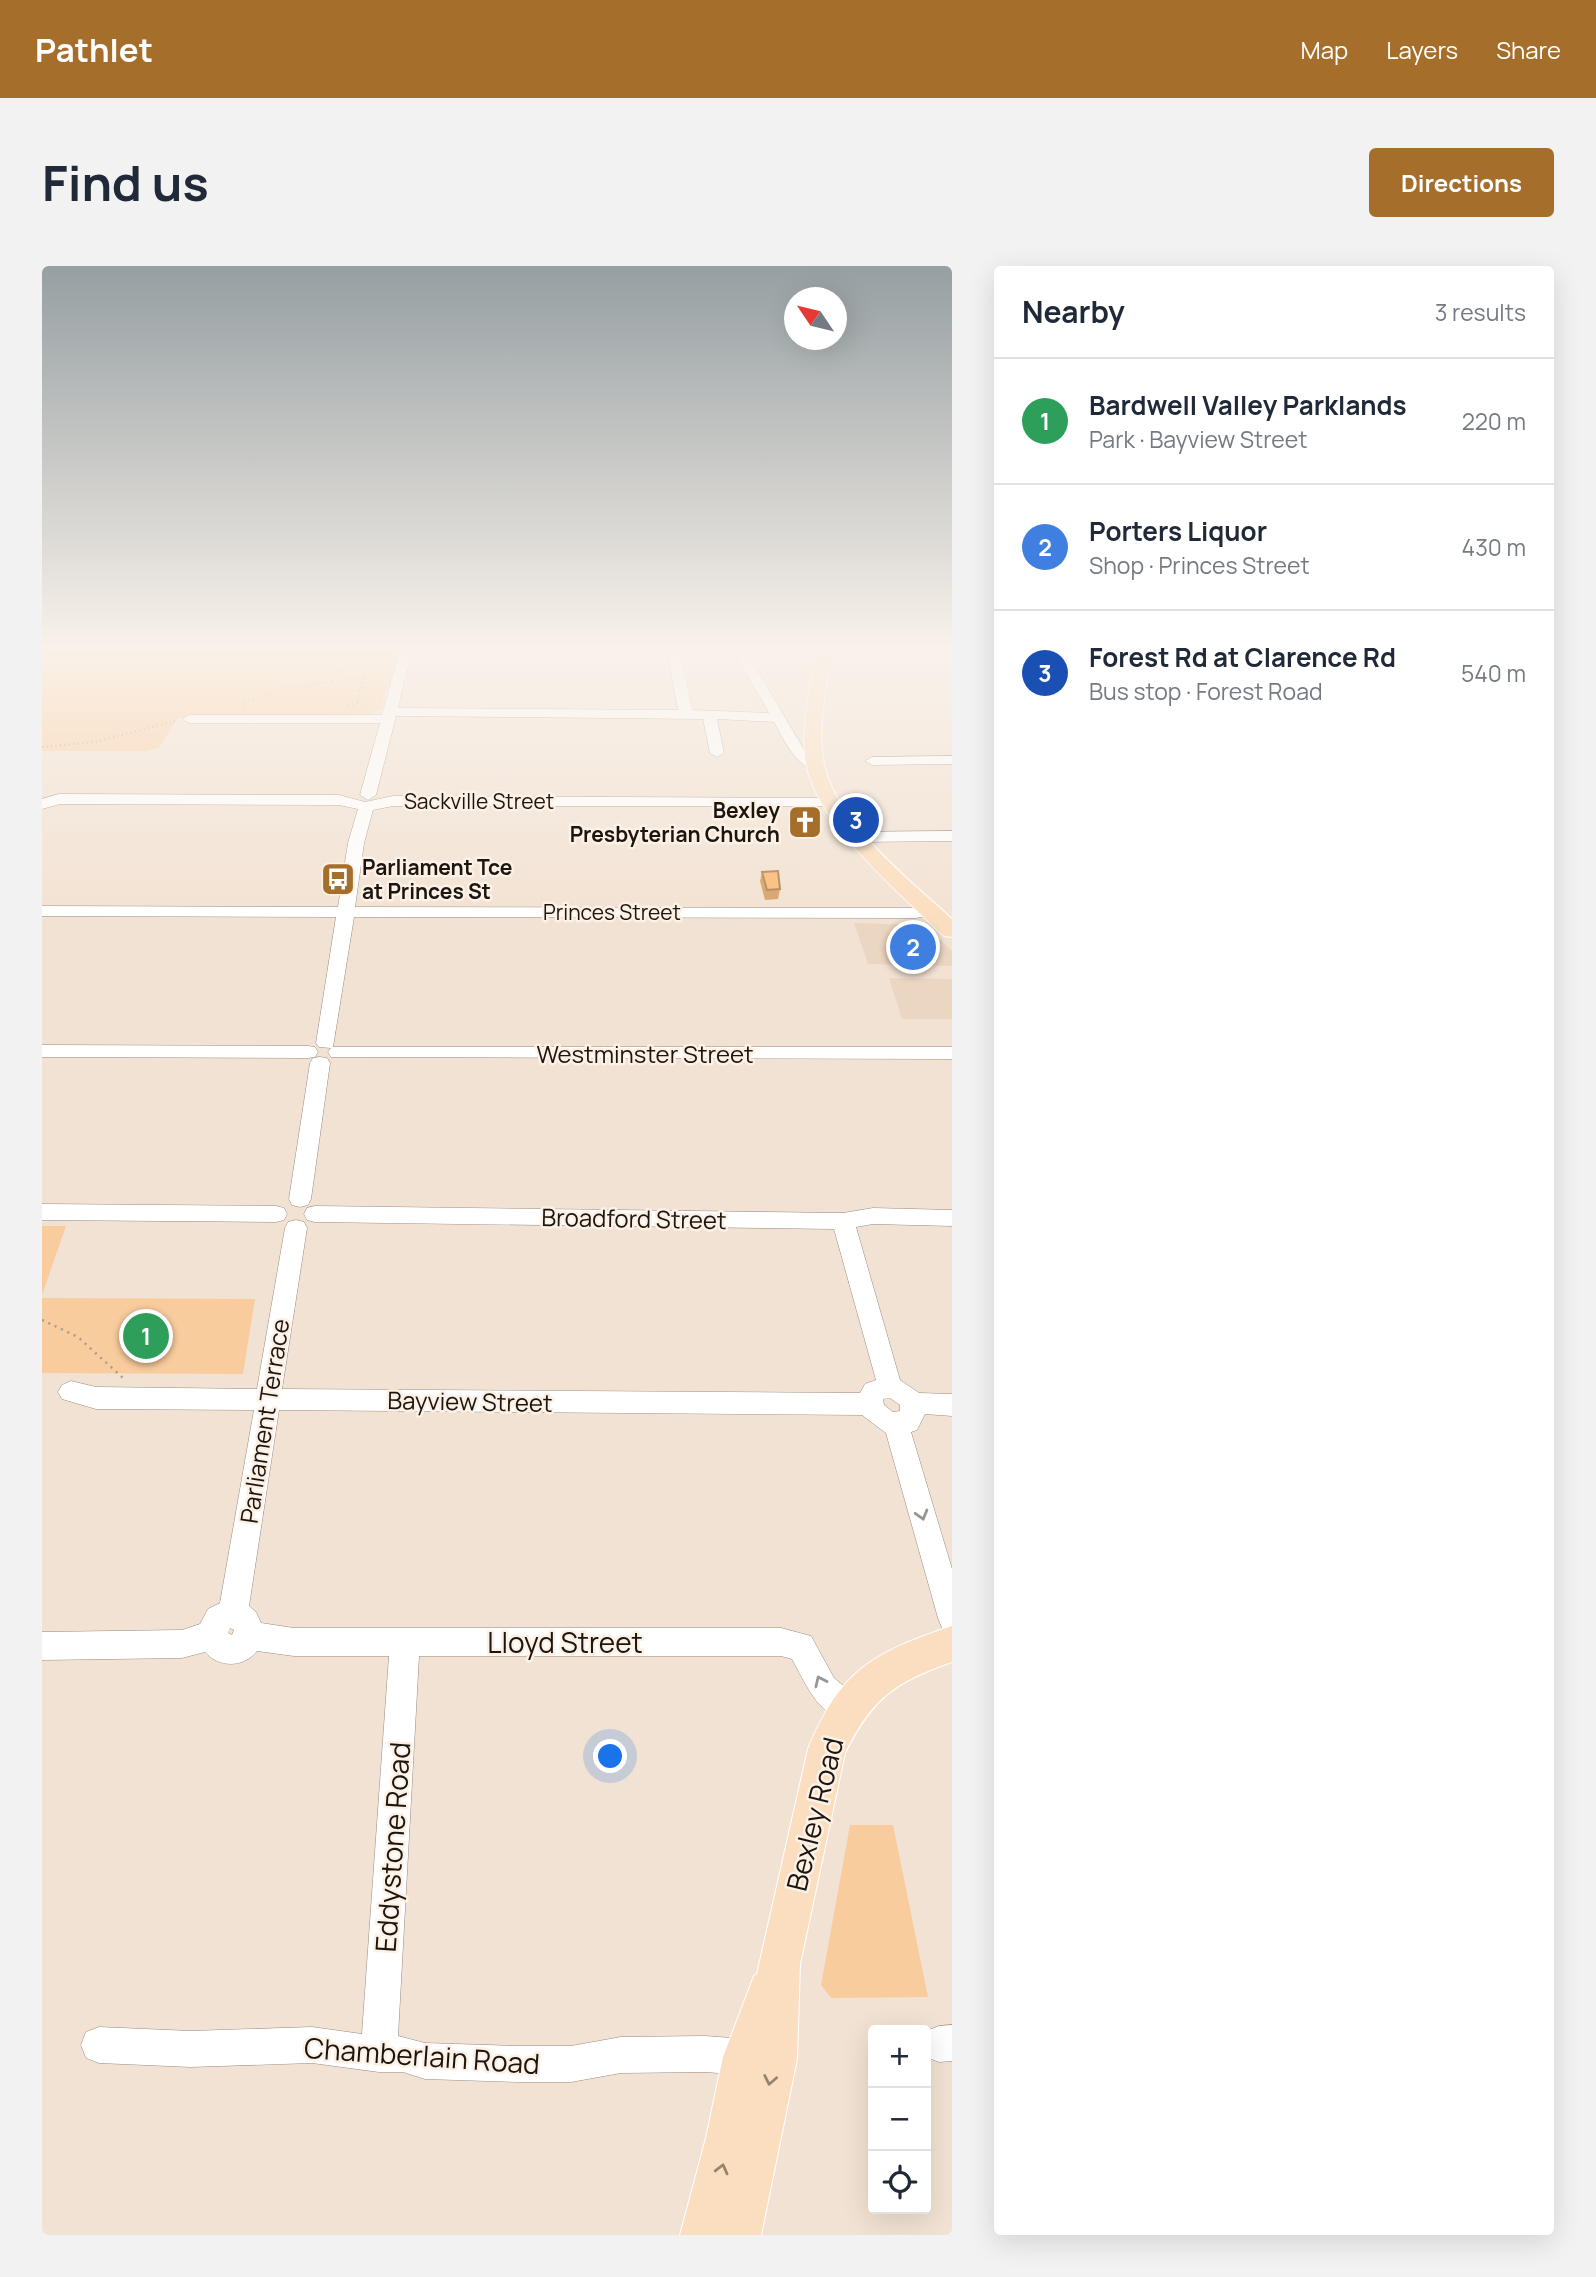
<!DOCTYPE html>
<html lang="en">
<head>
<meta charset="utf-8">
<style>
  body { margin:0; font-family:Manrope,sans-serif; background:#f2f2f3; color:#1f2937 }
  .controls { position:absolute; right:21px; bottom:21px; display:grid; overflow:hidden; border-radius:7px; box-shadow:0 7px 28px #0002 }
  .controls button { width:63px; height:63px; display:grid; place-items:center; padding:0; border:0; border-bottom:2px solid #e0e1e3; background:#fff; color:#1f2937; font:35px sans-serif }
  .compass { position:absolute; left:742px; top:21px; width:63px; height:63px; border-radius:50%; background:#fff; box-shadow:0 7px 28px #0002; rotate:305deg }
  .you { position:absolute; left:569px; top:1491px; width:24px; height:24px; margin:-18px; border:5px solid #fff; border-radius:50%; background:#1a73e8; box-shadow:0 0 0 10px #1a73e833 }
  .badge { display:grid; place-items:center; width:46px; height:46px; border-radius:50%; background:#a56e2a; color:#fff; font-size:23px; font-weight:700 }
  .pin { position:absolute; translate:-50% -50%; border:4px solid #fff; box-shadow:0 2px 7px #0006 }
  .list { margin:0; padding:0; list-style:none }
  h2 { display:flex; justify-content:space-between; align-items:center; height:91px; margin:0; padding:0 28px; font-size:30px }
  h2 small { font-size:23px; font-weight:400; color:#747a83 }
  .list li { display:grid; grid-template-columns:46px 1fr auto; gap:21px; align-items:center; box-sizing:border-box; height:126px; padding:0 28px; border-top:2px solid #e0e1e3 }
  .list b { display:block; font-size:26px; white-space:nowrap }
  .list p { margin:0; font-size:23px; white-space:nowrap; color:#747a83 }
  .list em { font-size:23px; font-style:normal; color:#747a83 }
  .icon { flex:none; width:38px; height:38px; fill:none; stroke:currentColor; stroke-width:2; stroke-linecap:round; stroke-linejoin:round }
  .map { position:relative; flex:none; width:910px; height:1969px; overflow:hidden; border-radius:7px }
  header { display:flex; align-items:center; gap:42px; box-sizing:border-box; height:98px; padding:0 35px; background:#a56e2a; color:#fff }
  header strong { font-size:33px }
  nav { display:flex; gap:38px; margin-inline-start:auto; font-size:24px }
  .intro { display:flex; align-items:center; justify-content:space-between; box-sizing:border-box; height:168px; padding:0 42px }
  h1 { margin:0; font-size:49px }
  .button { padding:18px 32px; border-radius:7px; background:#a56e2a; color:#fff; font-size:24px; font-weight:700 }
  main { display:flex; gap:42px; padding:0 42px }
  aside { flex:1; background:#fff; border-radius:7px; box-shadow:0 7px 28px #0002 }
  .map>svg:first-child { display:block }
</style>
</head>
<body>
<header>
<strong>Pathlet</strong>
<nav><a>Map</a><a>Layers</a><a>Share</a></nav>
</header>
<div class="intro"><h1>Find us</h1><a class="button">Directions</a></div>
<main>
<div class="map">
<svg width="910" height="1969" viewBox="0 0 910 1969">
  <rect width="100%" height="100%" fill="#f2e2d3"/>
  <path fill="#ebd6c1" d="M812,657L882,659L910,685V700L826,698Z
    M847,712L910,713V753H860Z"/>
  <path fill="#f9cc9d" d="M0,380H356L339,443L329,448L136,452L117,482L104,485H0Z
    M0,960H24L0,1029Z
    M0,1032L213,1033L201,1108L0,1107Z
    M808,1559H851L886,1731L789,1732L779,1719Z"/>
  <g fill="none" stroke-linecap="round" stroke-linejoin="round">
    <g stroke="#998b7d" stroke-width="1">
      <path id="minor" d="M359,380H371L356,442L636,444L625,384H593L587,380H701L761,482L781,501L774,505C753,499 742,474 732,456L675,453L682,487L675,491L668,487L661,453L354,450L334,529L326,534L318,529L338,457H147L140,453L147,449H340ZM638,384H691L727,447L650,444Z
        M910,490V498L830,499L823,495L830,491Z
        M17,528L297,529L323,536L351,530L795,532L798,535L790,540H351L331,544L322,577L313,641L874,642L888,639L897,644L894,648L874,652L312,651L291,781H910V793L289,791L286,786L289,782L277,781L274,777L294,651L0,650V640L296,641L306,577L316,543L297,539L18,538L0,543V533Z
        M910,565V575L815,576L807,571L815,566Z
        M0,779L266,780L273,781L276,786L273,791L266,792L0,791Z
        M278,791L285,792L288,797L269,933L266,939L258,941L250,939L247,933L268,797L271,792Z
        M0,938L234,940L242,942L245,948L242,954L234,956L0,954Z
        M273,940L801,947L831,942L910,944V960L831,958L814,961L858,1114L877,1127L910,1128V1150L883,1148L875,1164L869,1166L910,1303V1366L900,1362L896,1352L844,1167L820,1149L237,1144L207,1340L214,1346L219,1357L252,1362H739L769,1370L792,1412L816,1432L820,1443L816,1454L805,1458C774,1445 765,1420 750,1393L739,1390H377L356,1770L383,1777L477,1780H529L579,1771L663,1770L703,1773L716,1778L721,1791L716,1804L703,1809L663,1806L579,1807L529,1816H477L383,1813L361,1806H337L270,1797L149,1801L57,1797L44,1792L39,1779L44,1766L57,1761L149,1765L270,1761L320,1768L347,1390H252L215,1385C202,1402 177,1402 163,1386L140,1392L0,1394V1366L140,1364L158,1358L166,1343L178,1337L212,1144L54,1143L20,1133L16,1126L20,1119L29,1115L54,1121L215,1123L243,962L246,956L254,954L262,956L265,962L240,1123L818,1127L823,1118L834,1114L792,963L273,956L265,954L262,948L265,942ZM848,1132L858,1139V1145L851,1146L842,1139L841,1133ZM188,1362L192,1364L190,1369L186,1367Z
        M910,1759V1795L897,1796L884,1791V1765L897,1760Z"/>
    </g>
    <g stroke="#fff" stroke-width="2">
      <path id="major" d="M774,380H790C786,417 774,461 782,498C795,558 867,613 910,653V671L902,670C859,628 775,558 764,497C758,460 770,417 774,380Z
        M910,1360V1396C853,1416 830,1432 803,1487L758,1698L755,1793L719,1969H638L664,1872L681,1791L712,1710L715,1708L766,1483C799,1403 831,1387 910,1360Z"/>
    </g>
    <path stroke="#a99c91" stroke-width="2" stroke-dasharray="1 3.5" stroke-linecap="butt" d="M321,412L327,392L349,393
      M289,415L294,405L327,392L325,380
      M203,440L202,436L241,422L321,412L315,437
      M306,440L315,437L319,439
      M0,481L53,476L133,455"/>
    <path stroke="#a99c91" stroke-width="2.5" stroke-dasharray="2 5" stroke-linecap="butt" d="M0,1054L36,1071L81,1112"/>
    <use href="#minor" fill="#fff" fill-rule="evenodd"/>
    <use href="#major" fill="#fbdebf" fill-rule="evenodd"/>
  </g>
  <path fill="#d7a064" d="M720,606L738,623L736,633L723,634L718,615Z"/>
  <path fill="#faba74" stroke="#af8251" stroke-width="2" d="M736,605L738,623L725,624L720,606Z"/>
  <defs><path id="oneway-chevron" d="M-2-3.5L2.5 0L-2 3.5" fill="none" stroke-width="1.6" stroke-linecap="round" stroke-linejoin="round" transform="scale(1.75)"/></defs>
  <g stroke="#989693">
    <use href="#oneway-chevron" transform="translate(880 1249) rotate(74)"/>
    <use href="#oneway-chevron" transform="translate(778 1415) rotate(-115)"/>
  </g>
  <g stroke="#968470">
    <use href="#oneway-chevron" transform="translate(728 1814) rotate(101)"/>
    <use href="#oneway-chevron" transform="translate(680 1903) rotate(-76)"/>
  </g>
  <linearGradient id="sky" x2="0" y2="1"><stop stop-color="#969fa2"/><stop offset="0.58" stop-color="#f9f2eb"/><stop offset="1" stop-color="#f9f2eb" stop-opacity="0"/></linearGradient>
  <rect width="910" height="656" fill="url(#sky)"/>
  <defs>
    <g id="church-square" transform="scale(1.75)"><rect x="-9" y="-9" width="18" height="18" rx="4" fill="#a56e2a" stroke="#fdf0e4"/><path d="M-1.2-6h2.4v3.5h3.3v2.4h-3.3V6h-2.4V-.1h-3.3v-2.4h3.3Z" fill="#fff"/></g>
    <g id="bus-square" transform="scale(1.75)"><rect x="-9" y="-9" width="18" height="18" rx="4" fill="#a56e2a" stroke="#fdf0e4"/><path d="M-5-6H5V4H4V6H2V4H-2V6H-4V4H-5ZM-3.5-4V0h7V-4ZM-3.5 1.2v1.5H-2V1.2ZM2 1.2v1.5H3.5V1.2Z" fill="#fff"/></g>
  </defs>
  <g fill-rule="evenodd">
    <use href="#church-square" x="763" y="556"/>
    <use href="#bus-square" x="296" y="613"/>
  </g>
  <g text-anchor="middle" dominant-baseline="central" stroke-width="5" stroke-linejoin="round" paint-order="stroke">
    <g font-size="21" fill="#1a1510" stroke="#fdf0e4">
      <text x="437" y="535">Sackville Street</text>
      <text x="570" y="646">Princes Street</text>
    </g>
    <g font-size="21" font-weight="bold" fill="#1a1510" stroke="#fdf0e4" text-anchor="end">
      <text x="738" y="544">Bexley<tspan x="738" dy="24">Presbyterian Church</tspan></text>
      <text x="320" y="601" text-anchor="start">Parliament Tce<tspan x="320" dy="24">at Princes St</tspan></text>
    </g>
    <g font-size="24" fill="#1a1510" stroke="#fdf0e4">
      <text x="603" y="787">Westminster Street</text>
      <text transform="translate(592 952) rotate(1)">Broadford Street</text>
      <text transform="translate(428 1135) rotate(1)">Bayview Street</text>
      <text transform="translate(222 1155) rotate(-81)">Parliament Terrace</text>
    </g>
    <g font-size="28" fill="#1a1510" stroke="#fdf0e4">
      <text x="523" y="1376">Lloyd Street</text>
      <text transform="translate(772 1548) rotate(-76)">Bexley Road</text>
      <text transform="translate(350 1581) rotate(-86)">Eddystone Road</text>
      <text transform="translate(380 1789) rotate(4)">Chamberlain Road</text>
    </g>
  </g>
</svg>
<div class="controls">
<button>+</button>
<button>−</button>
<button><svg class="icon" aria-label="locate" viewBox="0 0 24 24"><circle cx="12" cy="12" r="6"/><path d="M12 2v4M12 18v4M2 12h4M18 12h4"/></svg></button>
</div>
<svg class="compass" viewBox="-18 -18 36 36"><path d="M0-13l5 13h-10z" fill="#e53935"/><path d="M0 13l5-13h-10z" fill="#747a83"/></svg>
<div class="you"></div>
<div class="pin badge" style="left:104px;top:1070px;background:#2e9e5b">1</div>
<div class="pin badge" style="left:871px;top:681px;background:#3f7fe0">2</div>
<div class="pin badge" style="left:814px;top:554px;background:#1a4fb4">3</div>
</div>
<aside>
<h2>Nearby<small>3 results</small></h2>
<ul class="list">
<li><span class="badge" style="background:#2e9e5b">1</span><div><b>Bardwell Valley Parklands</b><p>Park · Bayview Street</p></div><em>220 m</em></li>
<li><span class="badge" style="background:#3f7fe0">2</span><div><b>Porters Liquor</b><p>Shop · Princes Street</p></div><em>430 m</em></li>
<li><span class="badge" style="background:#1a4fb4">3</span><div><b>Forest Rd at Clarence Rd</b><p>Bus stop · Forest Road</p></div><em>540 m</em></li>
</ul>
</aside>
</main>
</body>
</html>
